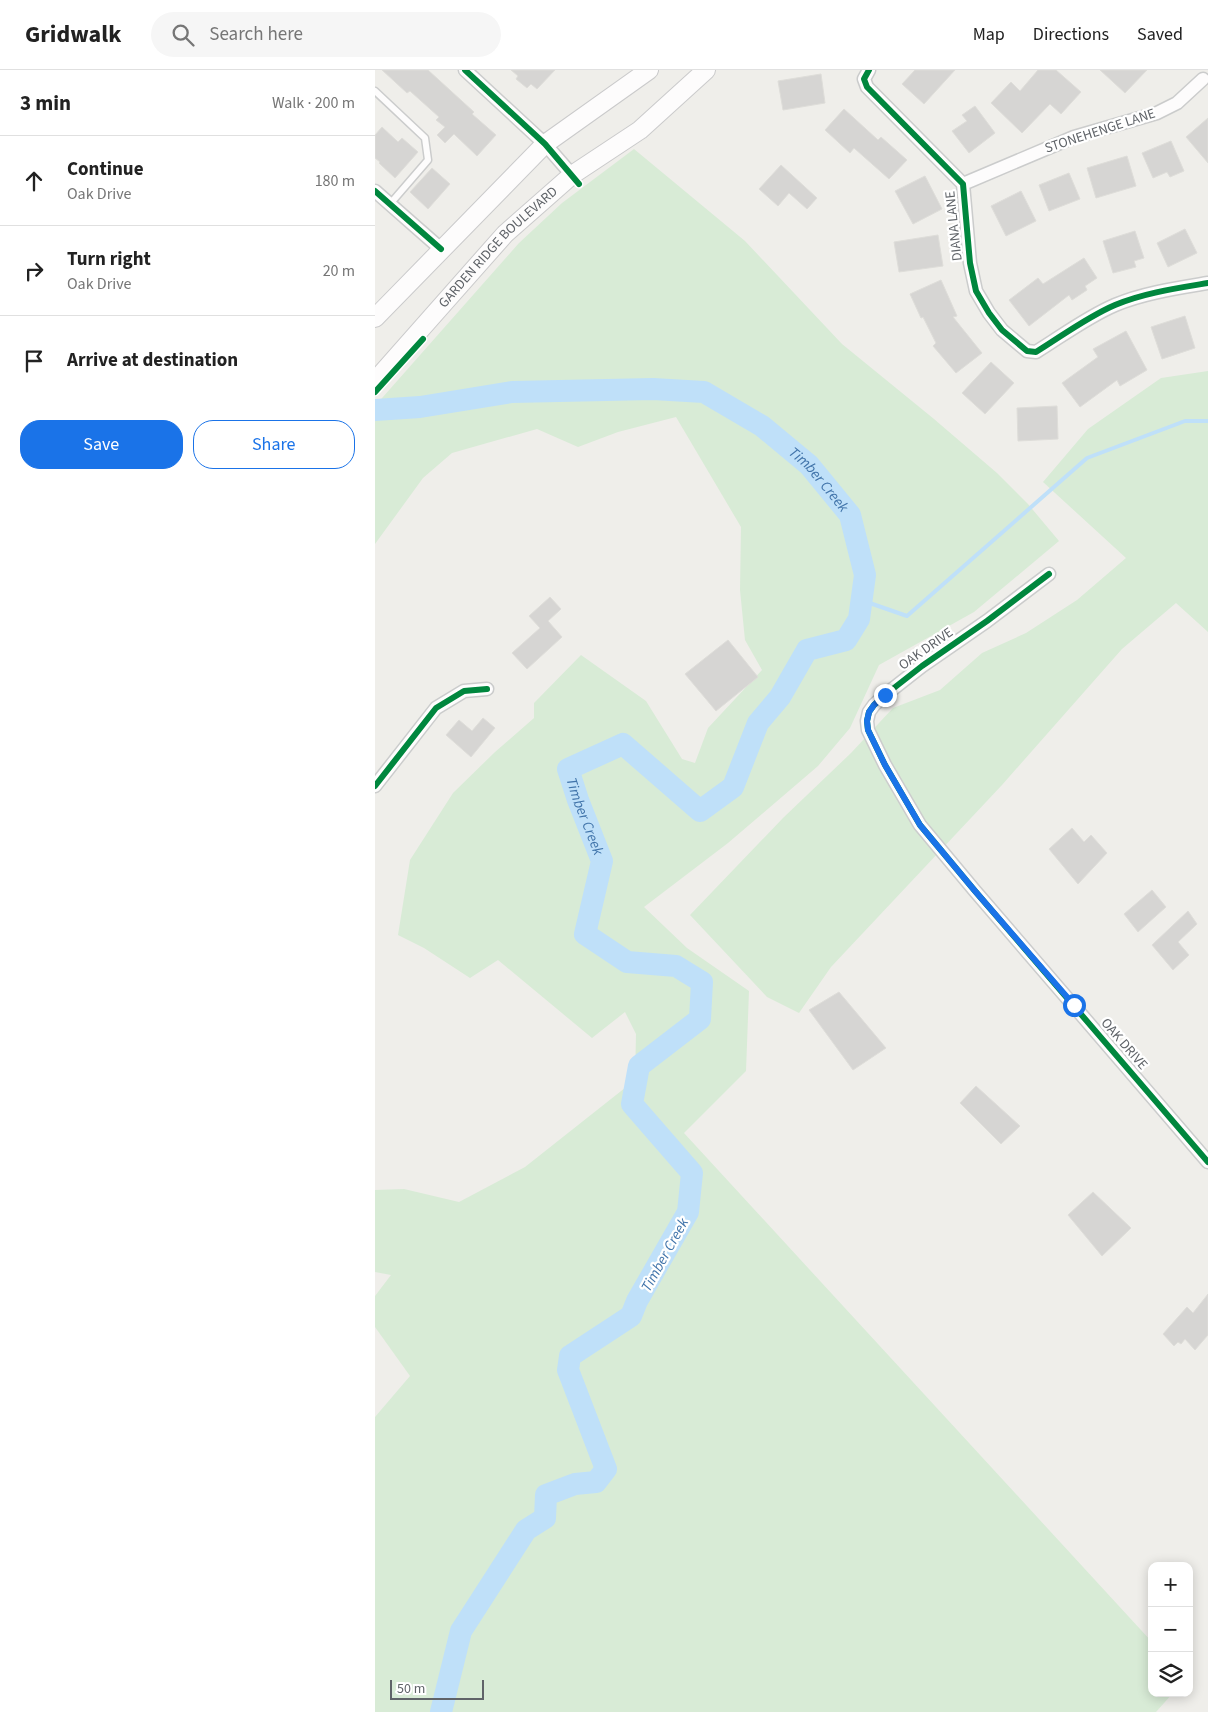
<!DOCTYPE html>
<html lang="en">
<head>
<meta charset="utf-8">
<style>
  body { margin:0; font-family:"Source Sans 3",sans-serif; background:#f6f6f6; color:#222 }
  .controls { position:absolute; right:15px; bottom:15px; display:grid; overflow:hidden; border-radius:10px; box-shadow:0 2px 12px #0003 }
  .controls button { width:45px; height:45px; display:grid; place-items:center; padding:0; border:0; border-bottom:1px solid #e0e0e0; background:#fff; color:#222; font:25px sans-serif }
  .scale { position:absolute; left:15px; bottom:12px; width:94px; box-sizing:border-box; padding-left:5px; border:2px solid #5f6368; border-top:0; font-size:14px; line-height:18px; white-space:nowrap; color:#5f6368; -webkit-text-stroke:4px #fff; paint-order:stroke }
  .stop { position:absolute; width:15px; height:15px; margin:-11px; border:4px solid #1a73e8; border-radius:50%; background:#fff }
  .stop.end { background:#1a73e8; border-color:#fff; box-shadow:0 1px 5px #0008 }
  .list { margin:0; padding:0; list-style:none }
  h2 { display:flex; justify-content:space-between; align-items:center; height:65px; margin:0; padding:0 20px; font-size:21px }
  h2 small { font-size:16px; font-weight:400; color:#767676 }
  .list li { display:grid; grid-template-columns:32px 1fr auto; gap:15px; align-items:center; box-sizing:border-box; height:90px; padding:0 20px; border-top:1px solid #e0e0e0 }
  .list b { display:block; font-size:19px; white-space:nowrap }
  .list p { margin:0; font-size:16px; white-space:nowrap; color:#767676 }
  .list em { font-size:16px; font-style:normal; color:#767676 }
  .actions { display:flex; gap:10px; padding:15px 20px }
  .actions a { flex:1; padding:11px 0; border:1px solid #1a73e8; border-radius:20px; text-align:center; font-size:18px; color:#1a73e8 }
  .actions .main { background:#1a73e8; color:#fff }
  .icon { flex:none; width:28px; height:28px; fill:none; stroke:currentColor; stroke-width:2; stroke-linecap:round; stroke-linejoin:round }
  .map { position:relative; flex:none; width:833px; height:1642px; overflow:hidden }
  header { display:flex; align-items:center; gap:30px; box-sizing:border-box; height:70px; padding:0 25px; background:#fff; border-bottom:1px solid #e0e0e0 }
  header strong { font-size:24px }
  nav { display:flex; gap:28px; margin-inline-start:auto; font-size:18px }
  .search { width:350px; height:45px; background:#f6f6f6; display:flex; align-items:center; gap:12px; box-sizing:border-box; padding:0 18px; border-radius:28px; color:#767676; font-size:19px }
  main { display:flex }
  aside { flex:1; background:#fff }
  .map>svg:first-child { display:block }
</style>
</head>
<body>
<header>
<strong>Gridwalk</strong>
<div class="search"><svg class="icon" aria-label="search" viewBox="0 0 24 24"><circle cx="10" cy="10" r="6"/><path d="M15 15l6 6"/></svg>Search here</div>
<nav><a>Map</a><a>Directions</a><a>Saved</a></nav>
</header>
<main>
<aside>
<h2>3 min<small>Walk · 200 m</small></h2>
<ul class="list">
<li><svg class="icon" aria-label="ahead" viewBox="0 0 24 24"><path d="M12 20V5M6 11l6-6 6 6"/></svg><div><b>Continue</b><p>Oak Drive</p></div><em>180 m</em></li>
<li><svg class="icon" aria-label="right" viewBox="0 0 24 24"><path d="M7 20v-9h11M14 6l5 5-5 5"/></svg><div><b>Turn right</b><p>Oak Drive</p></div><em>20 m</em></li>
<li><svg class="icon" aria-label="arrive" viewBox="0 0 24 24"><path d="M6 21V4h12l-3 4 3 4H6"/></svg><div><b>Arrive at destination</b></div></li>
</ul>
<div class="actions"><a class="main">Save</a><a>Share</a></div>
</aside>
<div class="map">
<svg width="833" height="1642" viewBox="0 0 833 1642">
  <rect width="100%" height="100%" fill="#efeeea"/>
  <path fill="#d8ebd6" d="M259,79L370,171L467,274L559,349L622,403L653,434L684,471L599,542L504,595L475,658L443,696L353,773L269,837L312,878L374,921L371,1001L309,1063L777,1572V1623H798L781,1642H0V1347L35,1306L0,1257V1226L16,1205L0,1202V1120L29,1119L84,1132L150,1097L260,1010L261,964L250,942L217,968L123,890L95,908L49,878L23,865L35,790L78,723L120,682L159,648V633L206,585L271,631L307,689L320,693L333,658L387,600L370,570L365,520L366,457L301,347L243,362L203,377L162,359L77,383L48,408L0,474V336L144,173L187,133Z
    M833,301V562L801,533L747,579L627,715L456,897L424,943L392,927L315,845L408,748L476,683L518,638L565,620L607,583L651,563L702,530L751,488L668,412L713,359L786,308Z"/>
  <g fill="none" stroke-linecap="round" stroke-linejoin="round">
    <path stroke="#bfe0f9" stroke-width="4" d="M486,530L532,546L712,388L810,351H833"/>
    <path stroke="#bfe0f9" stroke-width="22" id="s1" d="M0,340L45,337L137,322L278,319L329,322L387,356L434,395L475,445L490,505L484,549L471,570L432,580L405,627L383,653L358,717L325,741L248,674L193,699L203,730L227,791L210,864L252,892L301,896L327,912L325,949L264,996L257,1034L317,1103L313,1142L262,1231L256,1246L195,1286L193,1300L231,1399L221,1412L200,1414L171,1425L170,1448L151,1460L86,1561L66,1642"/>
  </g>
  <path fill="#d6d5d3" stroke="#deddd9" d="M7,0H53L99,42L97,44L121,65L102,86L79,64L70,73L62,65L70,57L61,50L64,47L35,21L32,23Z
    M136,0H180L162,19L156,14L152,18L141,9L143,6Z
    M540,0H580L549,34L527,14Z
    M663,0H681L706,22L686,44L675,34L647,63L616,33L636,12L645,21Z
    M725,0H772L750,23Z
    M446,4L450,33L408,40L403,11Z
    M600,36L620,63L594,83L577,61L592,51L587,45Z
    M469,39L503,70L506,67L532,90L514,109L479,78L475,83L450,60Z
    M833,48V93L811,67Z
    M7,57L23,72L27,68L43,82L20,108L4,93L5,92L0,88V65Z
    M796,71L809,101L795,107L792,102L778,108L767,83Z
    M752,86L761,116L721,128L712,98Z
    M406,95L442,128L432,139L414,123L403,136L384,119Z
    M57,98L75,114L53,139L35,122Z
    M694,103L705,129L674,141L664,115Z
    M550,106L567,139L538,154L520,121Z
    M646,121L661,151L631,166L616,136Z
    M810,159L822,183L793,197L782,173Z
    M760,161L769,188L759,191L761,197L738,203L728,171Z
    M563,165L568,196L524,202L519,172Z
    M709,188L722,208L710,216L712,220L697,230L694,225L654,256L634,230L663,208L668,214Z
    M566,210L582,246L578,247L607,283L581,303L558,276L561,273L548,247L546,248L535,224Z
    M810,246L820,278L787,289L776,257Z
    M751,261L772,300L745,316L742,310L705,337L687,313L723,287L718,279Z
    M616,292L639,313L610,344L587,323Z
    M682,336L683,369L643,371L642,338Z
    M175,527L186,539L173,551L187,567L152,599L137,583L165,558L154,546Z
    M353,570L383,607L341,641L310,604Z
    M108,648L120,658L96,687L71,665L84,650L97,661Z
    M697,758L709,772L716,765L732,783L703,814L674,779Z
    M777,820L791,837L763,862L749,844Z
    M813,841L822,854L803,872L814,885L798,900L777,875Z
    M464,922L511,978L478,1000L434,940Z
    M601,1016L645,1056L626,1074L585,1033Z
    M718,1122L756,1158L727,1186L693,1145Z
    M833,1224V1265L820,1280L810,1269L806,1274L803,1272L799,1276L788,1264L812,1237L818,1243Z"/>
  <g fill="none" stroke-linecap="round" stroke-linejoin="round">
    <g stroke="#cbcccc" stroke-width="9">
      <path id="lane" d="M0,21L50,68L53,90L15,134"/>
    </g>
    <g stroke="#cbcccc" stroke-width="15">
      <path id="street" d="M90,0L170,74L197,105
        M494,0L489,9L492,17L588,114L595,193L601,221L614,243L627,260L652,281L661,282C687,266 712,247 740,235C768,223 803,218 833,213
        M588,114L699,67L782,43L802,33L828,9
        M0,121L66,179
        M674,504L612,551L547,596L510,625L499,635L494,642L492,651L493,660L510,695L545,755L600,821L833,1092
        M0,716L61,638L89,621L112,619"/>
    </g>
    <g stroke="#cacacb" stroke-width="20">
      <g id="secondary">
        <path d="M0,248L170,74L274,0"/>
        <path id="s2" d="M0,311L130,164L197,105L265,60L331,0"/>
      </g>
    </g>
    <use href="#lane" stroke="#fdfcfc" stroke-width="6"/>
    <use href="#street" stroke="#fdfcfc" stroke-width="12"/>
    <use href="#secondary" stroke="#fdfcfc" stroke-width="18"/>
    <g stroke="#fff" stroke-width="9">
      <path id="cycleway" d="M90,0L170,74L204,114
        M494,0L489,9L492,17L588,114L595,193L601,221L614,243L627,260L652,281L661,282C687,266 712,247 740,235C768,223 803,218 833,213
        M0,121L66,179
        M0,322L48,269
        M674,504L612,551L547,596L510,625L499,635L494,642L492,651L493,660L510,695L545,755L600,821L833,1092
        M0,716L61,638L89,621L112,619"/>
    </g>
    <use href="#cycleway" stroke="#00873e" stroke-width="6"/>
  </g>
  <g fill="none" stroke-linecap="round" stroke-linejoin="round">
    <path stroke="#1a73e8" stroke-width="6" d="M510,625L499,635L494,642L492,651L493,660L510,695L545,755L600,821L699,935"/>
  </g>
  <g text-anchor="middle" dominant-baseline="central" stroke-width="4.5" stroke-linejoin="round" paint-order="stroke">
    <g font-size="14" fill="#5f6368" stroke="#fff">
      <text transform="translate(725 61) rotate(-18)">STONEHENGE LANE</text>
      <text transform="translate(579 156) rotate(-96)">DIANA LANE</text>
      <text stroke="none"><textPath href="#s2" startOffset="182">GARDEN RIDGE BOULEVARD</textPath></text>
      <text transform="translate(551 579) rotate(-35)">OAK DRIVE</text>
      <text transform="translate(749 974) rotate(49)">OAK DRIVE</text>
    </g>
    <g font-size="15" font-style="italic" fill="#4174aa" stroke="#fff">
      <text stroke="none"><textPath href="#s1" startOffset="476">Timber Creek</textPath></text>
      <text stroke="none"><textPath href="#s1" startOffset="1105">Timber Creek</textPath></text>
      <text transform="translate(290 1185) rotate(-61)">Timber Creek</text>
    </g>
  </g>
</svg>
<div class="controls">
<button>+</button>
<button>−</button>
<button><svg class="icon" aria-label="layers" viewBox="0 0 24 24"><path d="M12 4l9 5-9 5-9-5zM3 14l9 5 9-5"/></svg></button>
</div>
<div class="scale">50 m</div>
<div class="stop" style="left:699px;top:935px"></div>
<div class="stop end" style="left:510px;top:625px"></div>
</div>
</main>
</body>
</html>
